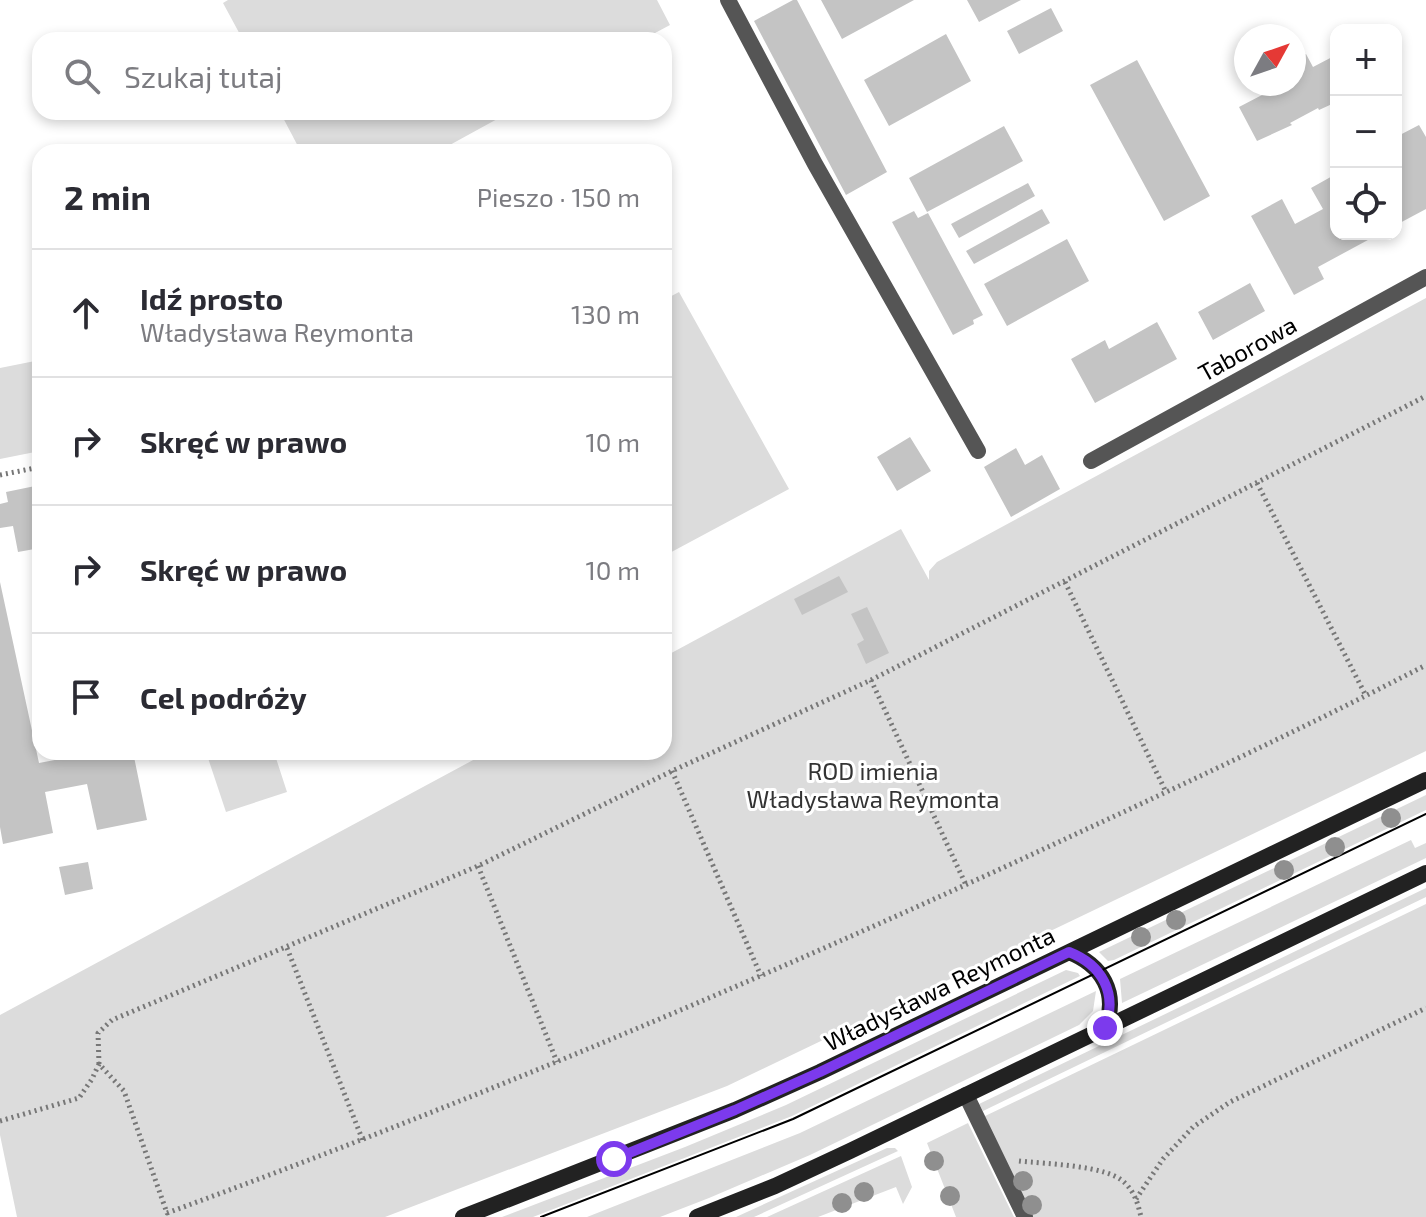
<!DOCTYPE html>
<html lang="pl">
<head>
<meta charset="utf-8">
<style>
  body { margin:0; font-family:"Exo 2",sans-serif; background:#f7f7f7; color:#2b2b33 }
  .controls { position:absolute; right:24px; top:24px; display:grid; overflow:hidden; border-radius:16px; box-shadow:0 4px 12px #0003 }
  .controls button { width:72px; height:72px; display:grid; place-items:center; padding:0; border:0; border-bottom:2px solid #e1e1e2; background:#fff; color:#2b2b33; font:40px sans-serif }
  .compass { position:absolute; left:1234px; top:24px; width:72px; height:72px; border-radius:50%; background:#fff; box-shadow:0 4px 12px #0003; rotate:50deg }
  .stop { position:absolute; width:24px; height:24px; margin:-18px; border:6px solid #7c3aed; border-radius:50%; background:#fff }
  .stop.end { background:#7c3aed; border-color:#fff; box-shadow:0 2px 8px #0008 }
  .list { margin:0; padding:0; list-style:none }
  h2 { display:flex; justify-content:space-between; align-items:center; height:104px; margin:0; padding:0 32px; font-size:34px }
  h2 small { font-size:26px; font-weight:400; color:#7c7c81 }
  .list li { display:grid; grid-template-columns:52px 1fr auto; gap:24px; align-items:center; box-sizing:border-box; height:128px; padding:0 32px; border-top:2px solid #e1e1e2 }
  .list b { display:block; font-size:30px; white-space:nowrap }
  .list p { margin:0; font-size:26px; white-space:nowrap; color:#7c7c81 }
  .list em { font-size:26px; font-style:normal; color:#7c7c81 }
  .icon { flex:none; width:44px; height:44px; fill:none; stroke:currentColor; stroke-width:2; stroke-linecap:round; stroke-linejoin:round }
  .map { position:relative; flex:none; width:1426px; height:1217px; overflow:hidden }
  .search { position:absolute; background:#fff; box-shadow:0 4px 12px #0003; left:32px; top:32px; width:640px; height:88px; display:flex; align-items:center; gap:20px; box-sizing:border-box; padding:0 28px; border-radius:24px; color:#7c7c81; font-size:30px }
  .panel { position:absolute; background:#fff; box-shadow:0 4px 12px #0003; left:32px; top:144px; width:640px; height:616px; border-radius:24px }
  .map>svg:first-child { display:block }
</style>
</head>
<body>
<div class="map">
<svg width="1426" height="1217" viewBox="0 0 1426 1217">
  <rect width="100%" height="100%" fill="#fff"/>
  <path fill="#dcdcdc" d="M228,0H657L670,25L642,40H243L223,3Z
    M280,112H510L437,152H301Z
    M679,292L789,489L664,556V300Z
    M1426,298V751L727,1086L385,1217H17L0,1135V1015L488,752H664V657L901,529L929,580V571L937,562Z
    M40,360V451L0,459V368Z
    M206,752H274L287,792L226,812Z
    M1426,795V810L1114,960L1108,961L1099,952Z
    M1411,840L1415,848L1426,843V858L1122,1003L1120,979Z
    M1426,888V897L983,1111L979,1104Z
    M1426,904V1217H1031L983,1117Z
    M1066,970L1078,973L1080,976L792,1116L533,1217H502L685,1147L786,1105Z
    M1096,991L1093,1011L1079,1025L810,1155L709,1198L660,1217H587L800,1133Z
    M968,1123L1014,1217H956L927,1143Z
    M887,1148H895L898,1151L754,1217H736Z
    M901,1156L912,1187L903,1204L896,1187L818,1217H767Z"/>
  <path fill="#c4c4c4" d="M793,0H797L887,172L846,195L754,21Z
    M821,0H914L842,39Z
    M967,0H1021L979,22Z
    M1051,8L1063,31L1019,54L1007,31Z
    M946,34L971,81L889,126L864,80Z
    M1306,54L1313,67L1336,55V98L1331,101L1332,104L1319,110L1318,108L1290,123L1292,125L1257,141L1239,107L1262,95L1255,84H1294V60Z
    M1137,60L1210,196L1164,221L1090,85Z
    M1419,125L1426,137V209L1396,225V170L1402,166L1396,154V137Z
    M1004,126L1023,161L927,212L909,178Z
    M1336,174V234H1379L1318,267L1324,279L1294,295L1251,216L1282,199L1295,224L1323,209L1311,188Z
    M1028,183L1035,196L959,238L951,224Z
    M1042,209L1050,223L974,264L966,251Z
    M914,211L918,218L928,213L983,315L973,320L974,324L953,335L892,222Z
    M1067,239L1089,281L1007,326L984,284Z
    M1250,283L1265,311L1213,340L1198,312Z
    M1157,322L1177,359L1095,403L1071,359L1105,340L1109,349Z
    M910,437L931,471L897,491L877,457Z
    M1016,448L1025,465L1042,455L1060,489L1011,517L984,467Z
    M40,485V548L18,552L13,526L0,528V504L8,502L6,492Z
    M839,576L848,592L802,615L794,599Z
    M0,582L39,763L81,755V752H133L147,820L97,830L87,784L45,792L53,833L3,844L0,827Z
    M867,607L889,653L866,664L857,644L864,640L851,614Z
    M88,862L93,889L65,895L59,867Z"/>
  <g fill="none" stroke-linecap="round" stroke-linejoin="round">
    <path stroke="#777" stroke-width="5" stroke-dasharray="2 4" stroke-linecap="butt" d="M0,475L40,467
      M1257,483L1366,696
      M1065,582L1166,792
      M871,680L966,885
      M672,771L761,976
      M478,866L557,1062
      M287,948L363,1141
      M99,1064L98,1033L112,1020L478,866L672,771L871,680L1426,396
      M0,1121L79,1098L92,1079L99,1064L124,1091L167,1213C476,1100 780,972 1078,833C1195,779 1312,724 1426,665
      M1019,1161C1045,1164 1108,1165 1125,1183C1135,1193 1138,1204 1141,1217
      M1136,1199L1163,1159L1193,1127L1230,1102L1426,1008"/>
    <path stroke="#555" stroke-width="16" d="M728,0L815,164L978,451
      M1091,461L1426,277
      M966,1095L1025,1217"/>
    <path stroke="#222" stroke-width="16" d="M1069,952C1102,965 1119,993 1105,1028
      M463,1217L735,1110L820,1072L1426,780
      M697,1217L775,1186L850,1151L1426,873"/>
    <path stroke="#000" stroke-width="2" d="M541,1217L793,1119L1426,814"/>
  </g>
  <g fill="#8f8f8f">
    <circle cx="1391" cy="818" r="10"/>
    <circle cx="1335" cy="847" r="10"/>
    <circle cx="1284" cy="870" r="10"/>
    <circle cx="1176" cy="920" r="10"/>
    <circle cx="1141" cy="937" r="10"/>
    <circle cx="934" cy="1161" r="10"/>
    <circle cx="1023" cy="1181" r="10"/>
    <circle cx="864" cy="1192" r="10"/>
    <circle cx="950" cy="1196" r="10"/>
    <circle cx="842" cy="1203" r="10"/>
    <circle cx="1032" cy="1205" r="10"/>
  </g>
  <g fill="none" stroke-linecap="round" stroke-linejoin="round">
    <path stroke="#7c3aed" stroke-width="10" d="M614,1159L735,1110L820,1072L1069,952C1102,965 1118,993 1105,1028"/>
  </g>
  <g text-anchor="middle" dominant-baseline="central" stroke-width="6" stroke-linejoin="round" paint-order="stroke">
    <g font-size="24" fill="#000" stroke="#fff">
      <text transform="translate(1247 348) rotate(-29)">Taborowa</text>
      <text transform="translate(939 988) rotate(-26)">Władysława Reymonta</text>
    </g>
    <g font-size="24" fill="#333" stroke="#fff">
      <text x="873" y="770">ROD imienia<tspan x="873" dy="28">Władysława Reymonta</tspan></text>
    </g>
  </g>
</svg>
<div class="controls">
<button>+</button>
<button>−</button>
<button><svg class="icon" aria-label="locate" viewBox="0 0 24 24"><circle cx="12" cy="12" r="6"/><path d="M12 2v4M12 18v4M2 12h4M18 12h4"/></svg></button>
</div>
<svg class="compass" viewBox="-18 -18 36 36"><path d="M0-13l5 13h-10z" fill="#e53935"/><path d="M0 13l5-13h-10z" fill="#7c7c81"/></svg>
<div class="stop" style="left:614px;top:1159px"></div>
<div class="stop end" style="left:1105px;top:1028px"></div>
<div class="search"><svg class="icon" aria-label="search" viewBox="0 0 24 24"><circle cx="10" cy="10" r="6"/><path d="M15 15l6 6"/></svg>Szukaj tutaj</div>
<section class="panel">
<h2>2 min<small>Pieszo · 150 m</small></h2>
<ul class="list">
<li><svg class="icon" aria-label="ahead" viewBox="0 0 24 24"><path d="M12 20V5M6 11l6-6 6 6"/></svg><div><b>Idź prosto</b><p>Władysława Reymonta</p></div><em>130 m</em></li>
<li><svg class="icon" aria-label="right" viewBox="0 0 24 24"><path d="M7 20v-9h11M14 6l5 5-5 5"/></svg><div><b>Skręć w prawo</b></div><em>10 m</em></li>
<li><svg class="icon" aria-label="right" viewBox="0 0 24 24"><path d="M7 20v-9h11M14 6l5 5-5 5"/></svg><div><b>Skręć w prawo</b></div><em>10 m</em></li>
<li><svg class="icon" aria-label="arrive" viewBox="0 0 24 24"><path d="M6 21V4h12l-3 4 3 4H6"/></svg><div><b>Cel podróży</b></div></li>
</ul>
</section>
</div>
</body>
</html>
